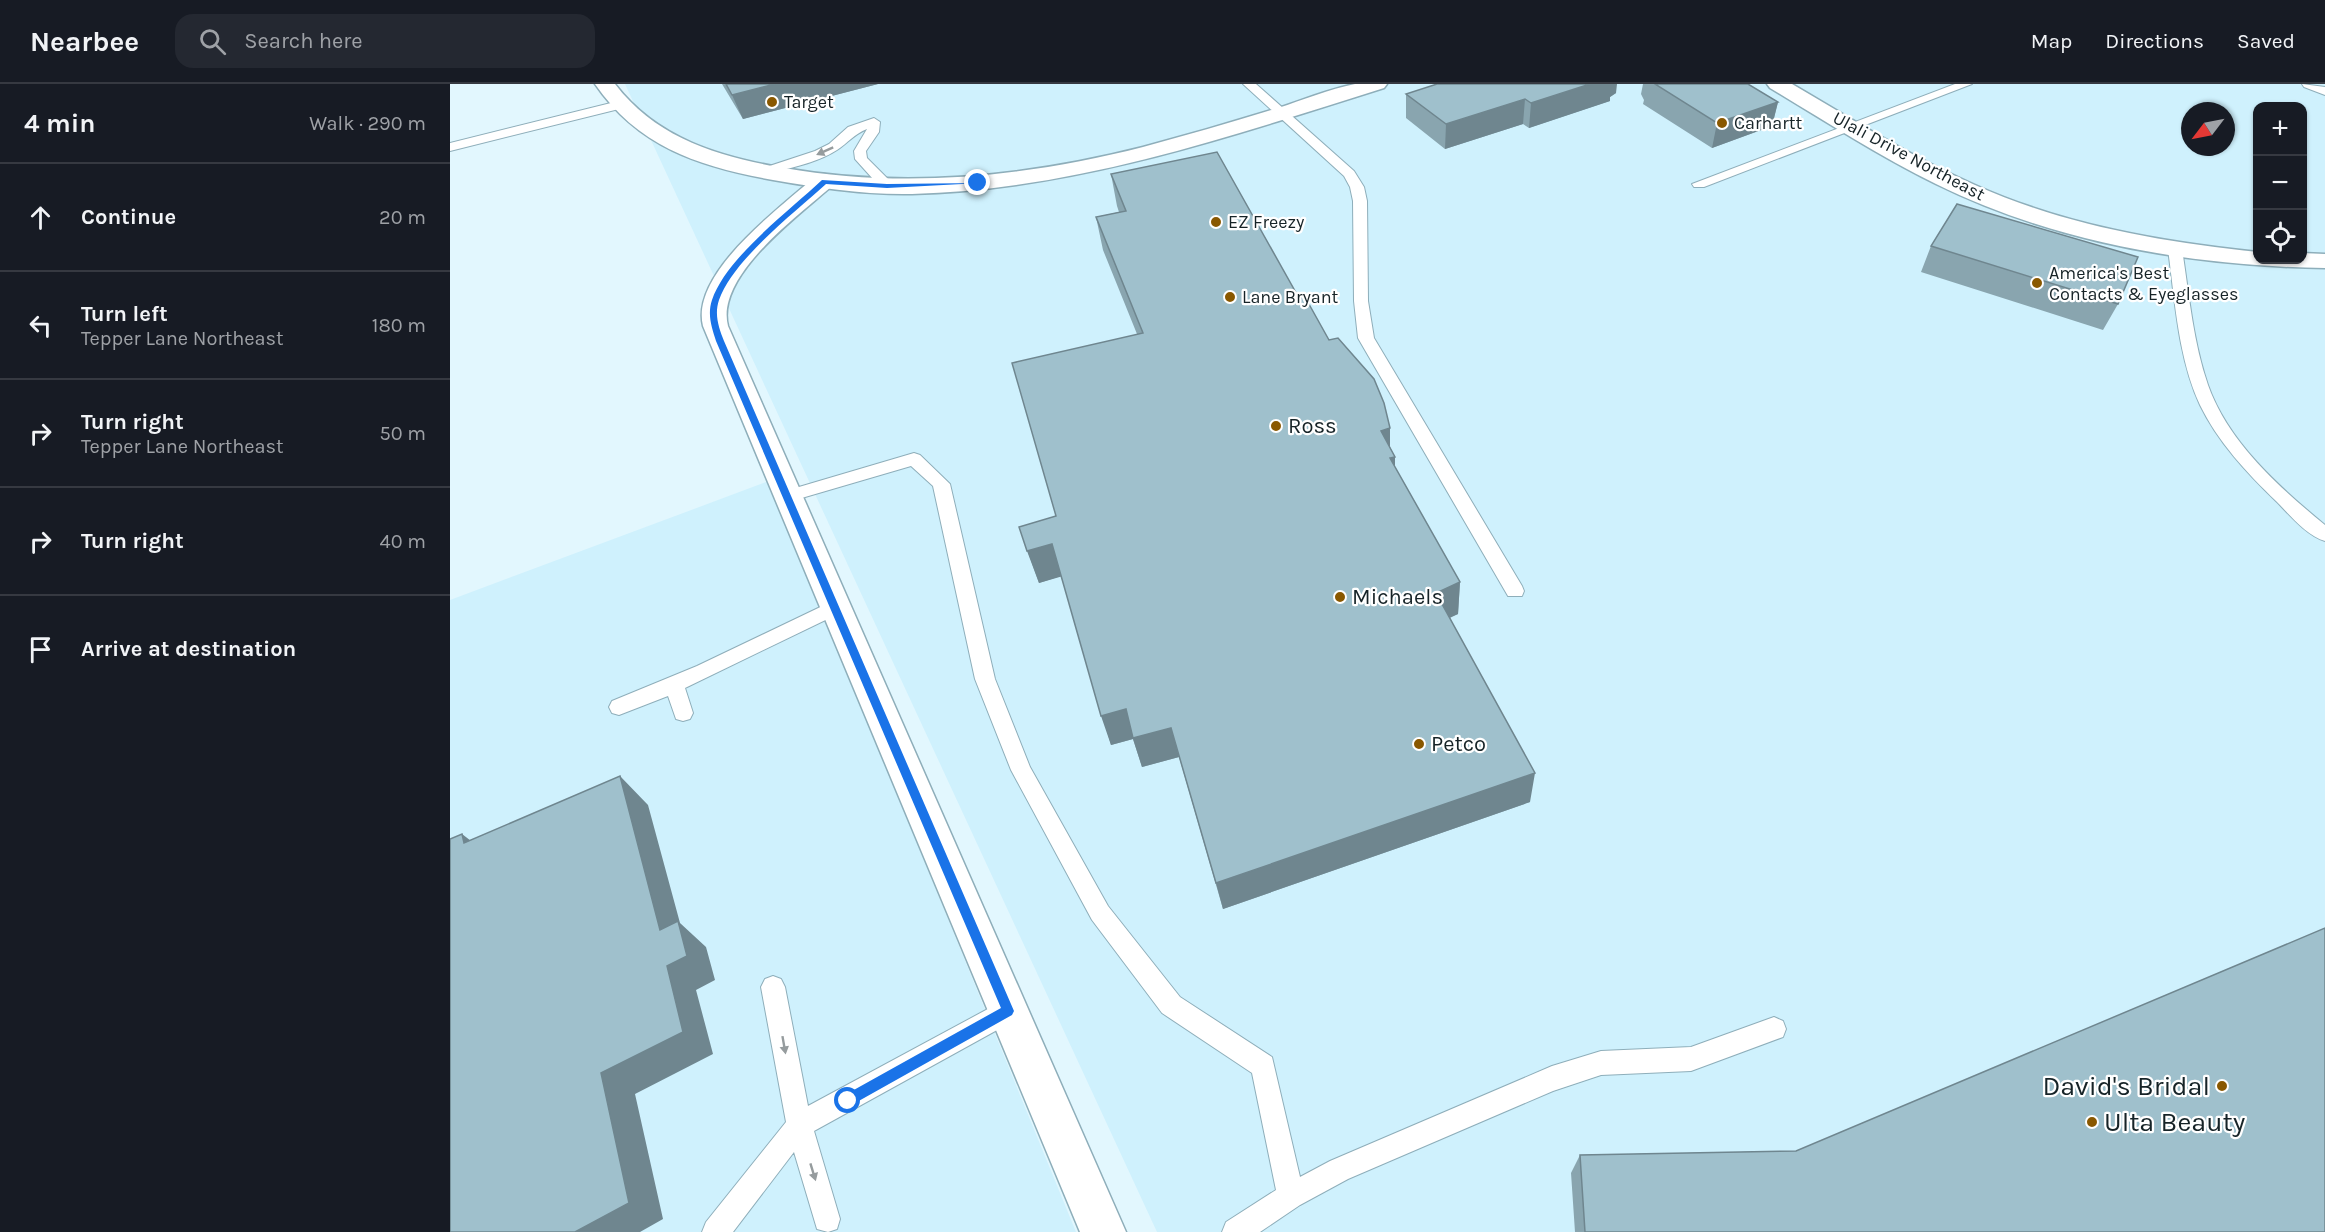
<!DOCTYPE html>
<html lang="en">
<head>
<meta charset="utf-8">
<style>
  body { margin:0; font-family:Karla,sans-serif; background:#242831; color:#f1f3f6 }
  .controls { position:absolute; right:18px; top:18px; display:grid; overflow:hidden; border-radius:12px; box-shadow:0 2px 4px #0004 }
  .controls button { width:54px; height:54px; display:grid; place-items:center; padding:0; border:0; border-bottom:2px solid #363941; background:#171b24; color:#f1f3f6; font:30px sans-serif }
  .compass { position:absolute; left:1731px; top:18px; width:54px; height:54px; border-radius:50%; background:#171b24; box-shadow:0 2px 4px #0004; rotate:238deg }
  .stop { position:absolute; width:18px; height:18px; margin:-14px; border:4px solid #1a73e8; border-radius:50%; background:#fff }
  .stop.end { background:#1a73e8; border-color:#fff; box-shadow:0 2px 6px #0008 }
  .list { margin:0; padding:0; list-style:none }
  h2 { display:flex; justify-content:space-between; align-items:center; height:78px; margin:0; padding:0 24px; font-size:26px }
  h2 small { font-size:20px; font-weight:400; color:#9ea1a6 }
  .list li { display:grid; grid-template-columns:39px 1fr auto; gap:18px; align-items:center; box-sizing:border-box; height:108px; padding:0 24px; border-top:2px solid #363941 }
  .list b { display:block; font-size:22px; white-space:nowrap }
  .list p { margin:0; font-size:20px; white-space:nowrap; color:#9ea1a6 }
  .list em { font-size:20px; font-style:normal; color:#9ea1a6 }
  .icon { flex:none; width:33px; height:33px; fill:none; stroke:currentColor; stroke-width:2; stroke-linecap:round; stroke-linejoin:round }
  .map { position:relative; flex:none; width:1875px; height:1148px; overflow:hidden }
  header { display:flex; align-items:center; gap:36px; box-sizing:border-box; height:84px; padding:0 30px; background:#171b24; border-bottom:2px solid #363941 }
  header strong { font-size:28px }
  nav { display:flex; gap:33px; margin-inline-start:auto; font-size:21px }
  .search { width:420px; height:54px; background:#242831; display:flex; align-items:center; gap:15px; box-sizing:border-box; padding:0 21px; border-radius:18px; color:#9ea1a6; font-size:22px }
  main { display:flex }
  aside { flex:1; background:#171b24 }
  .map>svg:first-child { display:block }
</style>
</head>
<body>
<header>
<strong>Nearbee</strong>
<div class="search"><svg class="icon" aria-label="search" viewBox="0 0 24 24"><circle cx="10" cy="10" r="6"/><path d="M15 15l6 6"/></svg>Search here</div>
<nav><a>Map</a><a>Directions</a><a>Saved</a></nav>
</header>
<main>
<aside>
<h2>4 min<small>Walk · 290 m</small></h2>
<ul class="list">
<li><svg class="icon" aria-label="ahead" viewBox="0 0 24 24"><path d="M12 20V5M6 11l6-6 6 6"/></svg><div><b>Continue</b></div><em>20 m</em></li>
<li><svg class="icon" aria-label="left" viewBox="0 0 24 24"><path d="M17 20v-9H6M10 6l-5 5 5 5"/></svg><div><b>Turn left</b><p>Tepper Lane Northeast</p></div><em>180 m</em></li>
<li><svg class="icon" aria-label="right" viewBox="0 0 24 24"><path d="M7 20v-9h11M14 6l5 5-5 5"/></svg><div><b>Turn right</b><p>Tepper Lane Northeast</p></div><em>50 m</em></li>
<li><svg class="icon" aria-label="right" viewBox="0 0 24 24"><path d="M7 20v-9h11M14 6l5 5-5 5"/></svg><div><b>Turn right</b></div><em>40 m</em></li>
<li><svg class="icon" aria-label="arrive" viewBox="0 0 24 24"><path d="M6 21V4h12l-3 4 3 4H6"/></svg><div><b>Arrive at destination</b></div></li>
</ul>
</aside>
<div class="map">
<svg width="1875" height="1148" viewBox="0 0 1875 1148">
  <rect width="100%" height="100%" fill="#e2f7fe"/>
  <path fill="#cff1fd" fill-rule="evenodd" d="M175,0H1875V1148H707ZM1808,22H1852V176H1808ZM1740,27H1776V63H1740Z
    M319,397L626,1148H0V516Z"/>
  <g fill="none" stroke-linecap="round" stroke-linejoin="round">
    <g stroke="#8eaeba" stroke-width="2">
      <path id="lane" d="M793,0H806L904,87L914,103L917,117L918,217L924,254L1072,502L1074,507L1072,512H1058L908,254L904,217L903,117L900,103L894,92Z
        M1505,0H1522L1254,103H1244L1242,100Z
        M1852,0L1875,3V11L1854,3Z
        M169,17L173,18V24L0,67V59Z
        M424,34L430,38L429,48L416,67L417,74L442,99V105H432L405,75L404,67L417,45C404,50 398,59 387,66C366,80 335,85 311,91L304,87L365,67L379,60L398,43Z
        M1725,161L1732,165C1739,210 1743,258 1758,301C1778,358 1830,404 1875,441V457C1857,452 1839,430 1826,417C1797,389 1768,358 1750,321C1728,274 1725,216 1718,165Z
        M464,369L470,371L500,400L545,595L580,683L658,822L730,913L822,973L850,1093L880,1077L1102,982L1151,967L1241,963L1324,933L1333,937L1336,945L1333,953L1241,987L1151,991L1103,1007L898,1095L850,1121L810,1148H772L776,1138L826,1106L802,989L712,929L642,836L561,686L525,595L483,402L461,382L338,418L329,412L332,408Z
        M385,516L392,518L394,523L392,528L235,604L243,629L240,635L233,637L226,635L218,612L169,631L162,629L159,623L162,617L247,582Z
        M323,892L331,895L335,903L358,1022L549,919L558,915L567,919L570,927L567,935L364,1047L390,1135L387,1145L378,1148L367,1145L344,1068L283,1148H252L256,1138L336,1038L311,903L315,895Z"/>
    </g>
    <g stroke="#8eaeba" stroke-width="3">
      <path id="street" d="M374,90L382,92L385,97L382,102C348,132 265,192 278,242L676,1148H630L253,242C240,189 331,123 366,92Z"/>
    </g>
    <g stroke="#8eaeba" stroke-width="3">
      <path id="secondary" d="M145,0H165C207,55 270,73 334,84C454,105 575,93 693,63C738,51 783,38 828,24C853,16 879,5 905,0C915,0 927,0 937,0L934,4C781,52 625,106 462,110C415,111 369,104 323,96C250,83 188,63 145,0Z
        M1317,0H1342C1402,35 1461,73 1525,101C1614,141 1711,158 1808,168V176H1852V169L1875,170V184C1743,182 1606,159 1486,100C1429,72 1375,37 1320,4Z"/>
    </g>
    <use href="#lane" fill="#fff" fill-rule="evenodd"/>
    <use href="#street" fill="#fff" fill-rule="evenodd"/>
    <use href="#secondary" fill="#fff" fill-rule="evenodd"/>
  </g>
  <path fill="#89a5af" d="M272,0H428L293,35Z
    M1193,0H1298L1328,18L1322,42L1262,64L1193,20L1194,16L1191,10Z
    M1166,9L1160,13V17L1079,44L1073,40L995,65L956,34V10Z
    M661,90L849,214L940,344V363L945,373V384L1010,498L1008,530L1000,533L1080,718L773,825L729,673L692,683L683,655L661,661L611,492L589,499L569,443L606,432L687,250L653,166L646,133L669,128L667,122Z
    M1481,162L1668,220L1653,246L1471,188Z
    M1346,1067L1875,1148H1125L1121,1089L1130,1071Z"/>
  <path fill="#6f868f" d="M325,0H428L293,35L282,11Z
    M1140,0H1167L1166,9L1160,13V17L1079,44L1081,19Z
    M1075,15L1073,40L995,65L996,40Z
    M1328,18L1322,42L1262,64L1267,39Z
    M940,344V374L945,373V405L931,347Z
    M602,460L613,492L589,499L577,467Z
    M1010,498L1008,530L985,541L986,509Z
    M676,625L721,644L729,673L692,683L683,655L661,661L651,632Z
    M1085,689L1080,718L773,825L766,799Z
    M170,692L198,721L230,839L256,863L265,896L246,906L263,970L185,1010L213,1135L190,1148H125L151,989L217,882Z
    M12,750L47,777L14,759Z"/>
  <path fill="#9fc0cc" stroke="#6f868f" stroke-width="1.5" d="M276,0H325L282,11Z
    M987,0H1140L1081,19L1075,15L996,40L956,10Z
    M1205,0H1298L1328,18L1267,39Z
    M767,68L849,214L855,213L879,256L888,254L924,295L934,319L940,344L931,347L945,373L940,374L1010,498L986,509L1085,689L766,799L721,644L683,654L676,625L651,632L602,460L577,467L569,443L606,432L562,279L693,249L646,133L676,127L661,90Z
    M1507,120L1688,173L1668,220L1481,162Z
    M170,692L210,846L228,837L237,872L217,882L233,948L151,989L179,1119L125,1148H0V755L12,750L14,759Z
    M1875,844V1148H1135L1130,1071L1346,1067Z"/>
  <defs><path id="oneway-solid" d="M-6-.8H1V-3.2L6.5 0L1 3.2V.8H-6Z" transform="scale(1.5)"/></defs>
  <g fill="#969c9e">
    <use href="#oneway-solid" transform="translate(375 67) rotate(156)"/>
    <use href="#oneway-solid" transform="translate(334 961) rotate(80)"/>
    <use href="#oneway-solid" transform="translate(363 1088) rotate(73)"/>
  </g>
  <path fill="#1a73e8" d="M372,96L437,100L531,99L437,104L376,100C344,129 283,176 269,216C264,231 269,244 274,257L564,927L562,931L398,1023L393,1021V1012L551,924L266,257C262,244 257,231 262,216C276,174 339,127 372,96Z"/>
  <g fill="#895800" stroke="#fff" stroke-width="2">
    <circle cx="322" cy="18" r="6"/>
    <circle cx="1272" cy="39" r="6"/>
    <circle cx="766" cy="138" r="6"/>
    <circle cx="1587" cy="199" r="6"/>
    <circle cx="780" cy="213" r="6"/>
    <circle cx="826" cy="342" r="6"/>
    <circle cx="890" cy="513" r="6"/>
    <circle cx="969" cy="660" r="6"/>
    <circle cx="1772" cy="1002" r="6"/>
    <circle cx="1642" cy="1038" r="6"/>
  </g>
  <g text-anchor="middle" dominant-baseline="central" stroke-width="4.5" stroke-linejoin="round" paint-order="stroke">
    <g font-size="18" fill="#162327" stroke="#fff" text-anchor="start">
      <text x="334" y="18">Target</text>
      <text x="1284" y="39">Carhartt</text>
      <text x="778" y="138">EZ Freezy</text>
      <text x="1599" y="189">America's Best<tspan x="1599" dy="21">Contacts &amp; Eyeglasses</tspan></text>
      <text x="792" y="213">Lane Bryant</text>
    </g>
    <g font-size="18" fill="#162327" stroke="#fff">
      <text transform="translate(1459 72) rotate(28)">Ulali Drive Northeast</text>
    </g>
    <g font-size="22" fill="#162327" stroke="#fff" text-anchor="start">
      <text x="838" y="342">Ross</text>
      <text x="902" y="513">Michaels</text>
      <text x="981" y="660">Petco</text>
    </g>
    <g font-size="27" fill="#162327" stroke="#fff" text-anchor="end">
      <text x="1760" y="1002">David's Bridal</text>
      <text x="1654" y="1038" text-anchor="start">Ulta Beauty</text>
    </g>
  </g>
</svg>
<div class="controls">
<button>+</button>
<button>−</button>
<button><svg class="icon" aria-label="locate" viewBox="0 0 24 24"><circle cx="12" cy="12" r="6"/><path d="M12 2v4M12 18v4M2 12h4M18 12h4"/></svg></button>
</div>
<svg class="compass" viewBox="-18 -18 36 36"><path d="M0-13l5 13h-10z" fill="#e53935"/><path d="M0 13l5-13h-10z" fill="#9ea1a6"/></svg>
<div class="stop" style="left:398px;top:1017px"></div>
<div class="stop end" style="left:528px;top:99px"></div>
</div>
</main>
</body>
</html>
